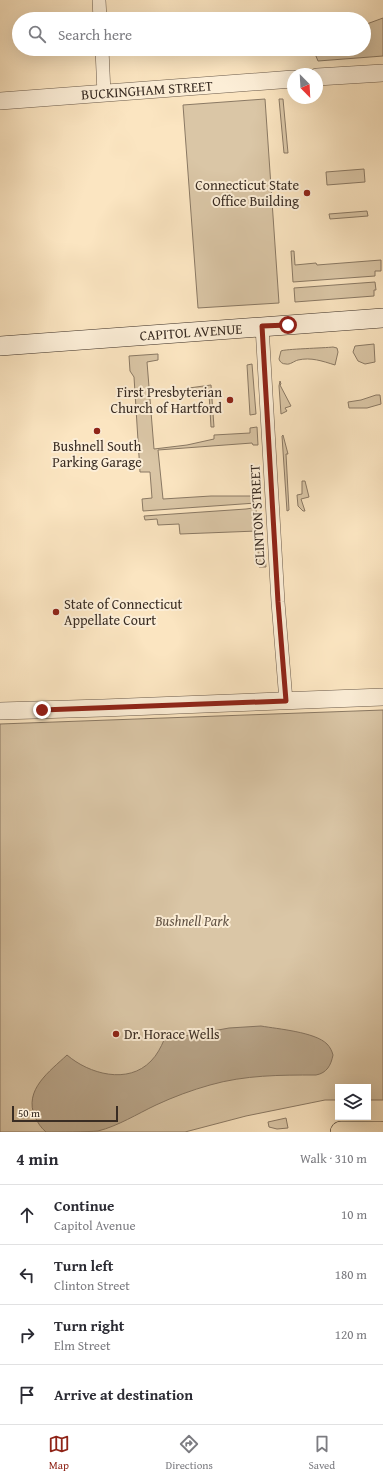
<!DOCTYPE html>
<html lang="en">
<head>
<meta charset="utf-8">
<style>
  body { margin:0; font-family:"Gentium Book Plus",serif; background:#f7f7f7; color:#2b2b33 }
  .controls { position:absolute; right:12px; bottom:12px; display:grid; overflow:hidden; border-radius:0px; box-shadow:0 4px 16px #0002 }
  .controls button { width:36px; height:36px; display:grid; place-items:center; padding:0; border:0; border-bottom:1px solid #e1e1e2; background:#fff; color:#2b2b33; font:20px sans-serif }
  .compass { position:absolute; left:287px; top:68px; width:36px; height:36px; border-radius:50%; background:#fff; box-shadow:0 4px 16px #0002; rotate:156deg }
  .scale { position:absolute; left:12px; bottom:10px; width:106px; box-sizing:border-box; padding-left:4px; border:2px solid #392c23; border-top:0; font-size:11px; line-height:14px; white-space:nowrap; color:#392c23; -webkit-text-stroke:3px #fceed7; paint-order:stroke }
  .stop { position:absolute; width:12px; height:12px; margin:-9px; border:3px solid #8f2418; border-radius:50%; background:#fff }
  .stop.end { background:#8f2418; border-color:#fff; box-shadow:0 1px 4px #0008 }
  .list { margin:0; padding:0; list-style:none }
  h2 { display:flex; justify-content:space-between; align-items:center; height:52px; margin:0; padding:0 16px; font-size:17px }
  h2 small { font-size:13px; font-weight:400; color:#7c7c81 }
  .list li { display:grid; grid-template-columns:26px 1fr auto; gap:12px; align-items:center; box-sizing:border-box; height:60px; padding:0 16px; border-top:1px solid #e1e1e2 }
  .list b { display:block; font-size:15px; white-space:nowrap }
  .list p { margin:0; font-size:13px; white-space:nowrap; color:#7c7c81 }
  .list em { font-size:13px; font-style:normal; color:#7c7c81 }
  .icon { flex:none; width:22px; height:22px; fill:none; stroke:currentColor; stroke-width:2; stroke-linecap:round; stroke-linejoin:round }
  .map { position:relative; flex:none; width:383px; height:1132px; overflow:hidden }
  .search { position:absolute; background:#fff; box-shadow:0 4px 16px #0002; left:12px; right:12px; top:12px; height:44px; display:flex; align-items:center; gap:10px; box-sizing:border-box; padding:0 14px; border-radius:22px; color:#7c7c81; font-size:15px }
  .sheet { height:292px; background:#fff }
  nav { display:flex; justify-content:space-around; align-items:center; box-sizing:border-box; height:56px; border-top:1px solid #e1e1e2; background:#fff; font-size:11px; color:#7c7c81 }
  nav a { display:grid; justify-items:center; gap:2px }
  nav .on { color:#8f2418 }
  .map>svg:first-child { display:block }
</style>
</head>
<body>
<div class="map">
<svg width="383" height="1132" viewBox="0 0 383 1132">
  <rect width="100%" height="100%" fill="#fbe5c1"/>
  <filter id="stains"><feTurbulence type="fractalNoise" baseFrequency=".005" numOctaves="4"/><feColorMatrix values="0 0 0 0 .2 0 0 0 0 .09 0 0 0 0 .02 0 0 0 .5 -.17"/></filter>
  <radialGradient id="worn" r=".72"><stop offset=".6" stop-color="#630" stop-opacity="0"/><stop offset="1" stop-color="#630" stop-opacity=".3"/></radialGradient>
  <path fill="#dac6a6" stroke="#8a7964" d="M383,18V56L318,61L313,49H364V25Z
    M265,99L279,303L198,308L183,105Z
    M279,99H283L288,153H284Z
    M364,169L365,182L327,185L326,172Z
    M367,211L368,216L330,219L329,214Z
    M291,251H294L295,265L316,263L317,265L381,260V271H375V276L293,282Z
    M375,282L376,290H374V296L295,302L294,288Z
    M374,344L375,362L365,364L358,361L353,352L355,346Z
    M333,347L337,348L338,352L335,365C322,361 311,357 298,360C294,361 290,365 286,364C282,364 280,362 279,359L281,351C284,349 325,348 333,347Z
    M158,354V360L147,362L154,449L187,445L214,439V435L250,433V428L257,427L258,445H253L252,443L158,450L163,499L211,496H253L255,487L256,503L143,511L142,499L152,498L150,472H140L134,377L130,371L129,356Z
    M252,364L256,414L250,415L247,365Z
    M280,381L281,384L280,385L291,406L285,408L287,411L281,414L279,386Z
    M211,385L214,427H211L209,393L190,394L189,388Z
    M376,395H380L381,404L367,408H349L348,402L361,400Z
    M283,435L288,454H286L289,510L287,511L282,436Z
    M302,481H305L309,497L301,499L305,511H303L298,506L297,495L302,494Z
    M246,509L253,508L256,510L259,523L263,533L266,567H259L257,531L180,534L179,524L158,525L157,519L145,520L144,516Z
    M383,710V1100H368V1087H338V1100H325L246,1116L185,1132H0V724Z
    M286,1118L288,1128L277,1129L269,1127L268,1122Z"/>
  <path fill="#b9a68b" stroke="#867561" d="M261,1026C278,1029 315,1032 327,1044C330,1047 332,1051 333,1055C331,1065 327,1073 316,1075C280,1075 245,1075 210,1085C192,1090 173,1097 156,1105C137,1114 118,1126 98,1131C87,1132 59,1132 46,1132C41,1128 38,1123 35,1117C23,1090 50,1071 67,1055C89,1074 128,1085 151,1061C157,1055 161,1047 164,1040L229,1028Z"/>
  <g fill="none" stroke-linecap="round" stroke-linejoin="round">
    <g stroke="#6a5a4a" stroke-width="14">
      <path id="minor" d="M99,0L100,19
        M102,49L104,94
        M262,326L278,602L286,701"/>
    </g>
    <g stroke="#6a5a4a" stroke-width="18">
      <path id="tertiary" d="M317,77L383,73
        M0,101L293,79
        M0,711L103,708L383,697"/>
    </g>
    <g stroke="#392c23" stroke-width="20">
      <path id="secondary" d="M0,346L383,318"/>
    </g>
    <g stroke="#392c23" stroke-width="22">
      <path id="primary" d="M341,1132H381"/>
    </g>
    <use href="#minor" stroke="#fceed7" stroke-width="13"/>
    <use href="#tertiary" stroke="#fceed7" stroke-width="17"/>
    <use href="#secondary" stroke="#fceed7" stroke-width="19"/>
    <use href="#primary" stroke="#fbe5c1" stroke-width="21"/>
  </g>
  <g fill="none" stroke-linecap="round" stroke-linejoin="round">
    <path stroke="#8f2418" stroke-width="5" d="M42,710L286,701L278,602L262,326L288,325"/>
  </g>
  <g fill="#8f2418" stroke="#fceed7" stroke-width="1.5">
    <circle cx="307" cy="193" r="4"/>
    <circle cx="230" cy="400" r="4"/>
    <circle cx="97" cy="431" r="4"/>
    <circle cx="56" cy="612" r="4"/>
    <circle cx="116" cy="1034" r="4"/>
  </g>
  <g text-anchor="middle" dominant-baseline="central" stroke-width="4" stroke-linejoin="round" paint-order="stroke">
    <g font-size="14" fill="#392c23" stroke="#fceed7">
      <text transform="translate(147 90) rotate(-4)">BUCKINGHAM STREET</text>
      <text transform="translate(191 332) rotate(-4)">CAPITOL AVENUE</text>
      <text transform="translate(257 515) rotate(-93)">CLINTON STREET</text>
    </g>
    <g font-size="14" fill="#392c23" stroke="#fceed7" text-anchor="end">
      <text x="299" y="185">Connecticut State<tspan x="299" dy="16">Office Building</tspan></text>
      <text x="222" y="392">First Presbyterian<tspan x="222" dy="16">Church of Hartford</tspan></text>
      <text x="97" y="446" text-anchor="middle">Bushnell South<tspan x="97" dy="16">Parking Garage</tspan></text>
      <text x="64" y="604" text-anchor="start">State of Connecticut<tspan x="64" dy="16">Appellate Court</tspan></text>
      <text x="124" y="1034" text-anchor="start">Dr. Horace Wells</text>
    </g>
    <g font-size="14" font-style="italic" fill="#615244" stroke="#fceed7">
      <text x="192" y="921">Bushnell Park</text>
    </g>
  </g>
  <rect width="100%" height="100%" filter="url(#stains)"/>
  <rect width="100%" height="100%" fill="url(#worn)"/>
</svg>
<div class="controls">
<button><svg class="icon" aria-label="layers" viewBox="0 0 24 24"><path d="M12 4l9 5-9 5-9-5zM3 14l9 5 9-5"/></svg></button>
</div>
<svg class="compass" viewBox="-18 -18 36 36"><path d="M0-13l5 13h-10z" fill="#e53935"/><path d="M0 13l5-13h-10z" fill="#7c7c81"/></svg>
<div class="scale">50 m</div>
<div class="stop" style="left:288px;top:325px"></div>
<div class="stop end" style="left:42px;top:710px"></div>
<div class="search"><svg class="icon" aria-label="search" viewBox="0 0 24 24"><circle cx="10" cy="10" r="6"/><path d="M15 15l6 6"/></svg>Search here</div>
</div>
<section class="sheet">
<h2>4 min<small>Walk · 310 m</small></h2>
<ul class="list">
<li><svg class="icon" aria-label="ahead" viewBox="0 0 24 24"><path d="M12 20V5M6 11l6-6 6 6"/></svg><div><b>Continue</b><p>Capitol Avenue</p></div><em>10 m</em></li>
<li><svg class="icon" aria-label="left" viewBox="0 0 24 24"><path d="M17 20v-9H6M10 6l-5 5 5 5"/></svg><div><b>Turn left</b><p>Clinton Street</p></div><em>180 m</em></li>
<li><svg class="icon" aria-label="right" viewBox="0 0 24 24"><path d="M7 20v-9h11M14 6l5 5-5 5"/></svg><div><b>Turn right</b><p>Elm Street</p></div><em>120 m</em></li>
<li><svg class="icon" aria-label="arrive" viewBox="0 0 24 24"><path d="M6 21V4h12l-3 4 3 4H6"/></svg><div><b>Arrive at destination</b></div></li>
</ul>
</section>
<nav>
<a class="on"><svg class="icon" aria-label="map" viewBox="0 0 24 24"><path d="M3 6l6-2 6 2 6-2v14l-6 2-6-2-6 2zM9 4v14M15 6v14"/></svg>Map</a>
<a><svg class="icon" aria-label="directions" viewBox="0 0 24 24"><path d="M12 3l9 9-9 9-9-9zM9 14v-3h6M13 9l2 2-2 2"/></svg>Directions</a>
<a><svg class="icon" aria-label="saved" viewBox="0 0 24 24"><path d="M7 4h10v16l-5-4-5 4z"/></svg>Saved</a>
</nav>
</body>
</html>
